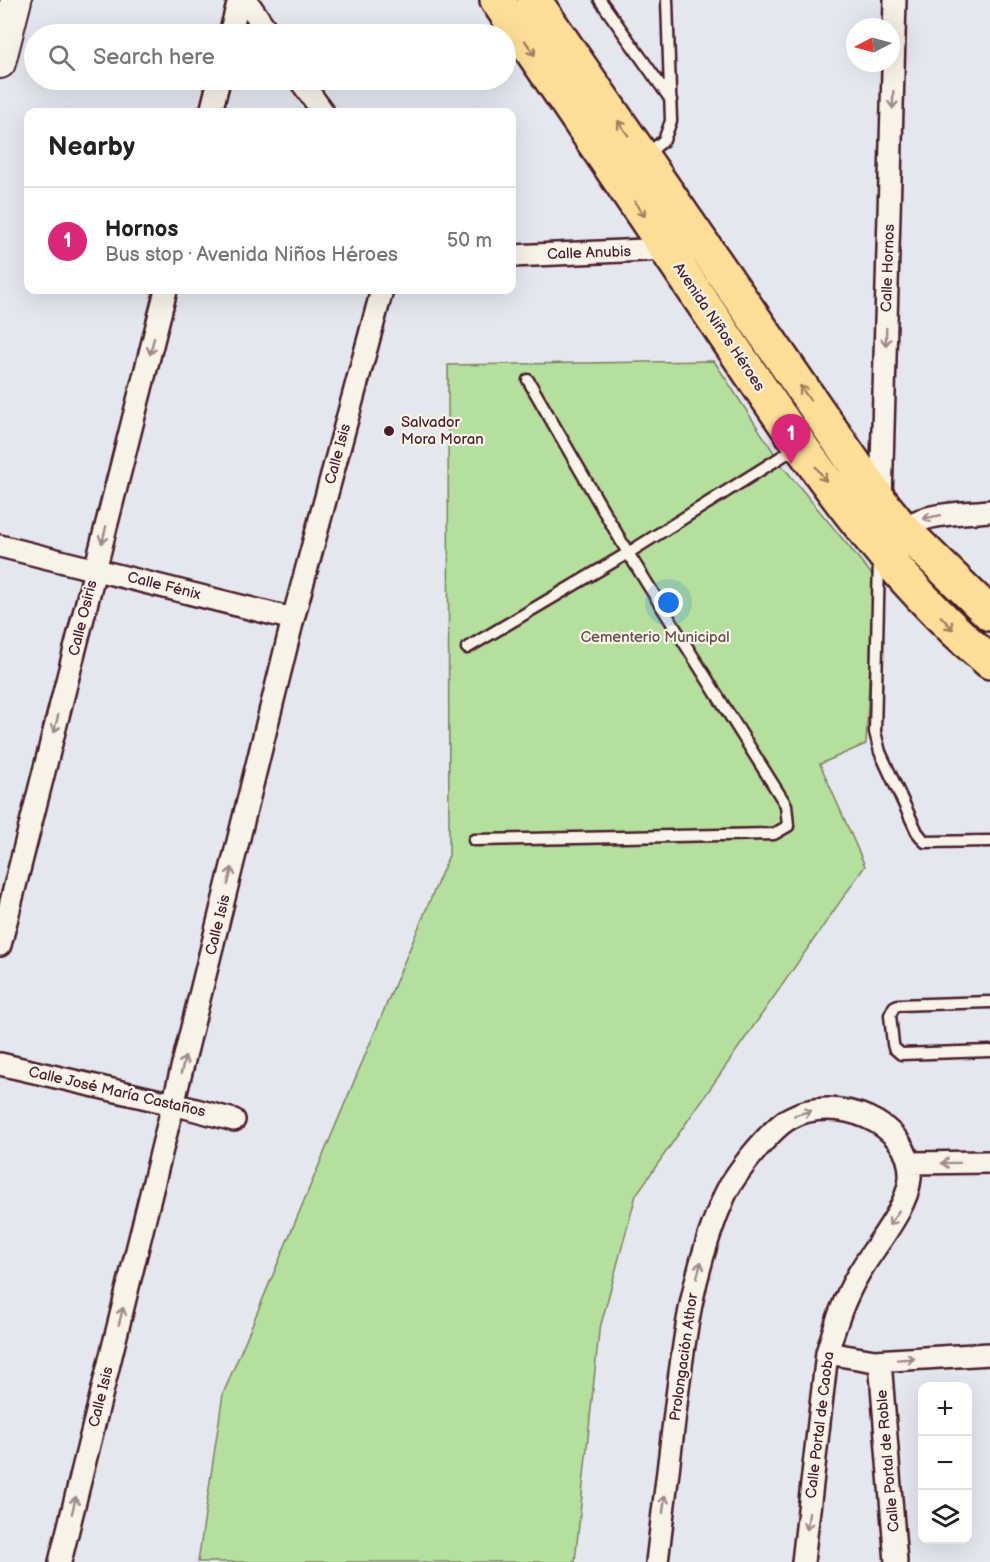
<!DOCTYPE html>
<html lang="en">
<head>
<meta charset="utf-8">
<style>
  body { margin:0; font-family:"Balsamiq Sans",sans-serif; background:#f2f2f2; color:#222 }
  .controls { position:absolute; right:18px; bottom:18px; display:grid; overflow:hidden; border-radius:12px; box-shadow:0 6px 24px #0002 }
  .controls button { width:54px; height:54px; display:grid; place-items:center; padding:0; border:0; border-bottom:2px solid #e0e0e0; background:#fff; color:#222; font:30px sans-serif }
  .compass { position:absolute; left:846px; top:18px; width:54px; height:54px; border-radius:50%; background:#fff; box-shadow:0 6px 24px #0002; rotate:264deg }
  .you { position:absolute; left:669px; top:603px; width:21px; height:21px; margin:-15px; border:4px solid #fff; border-radius:50%; background:#1a73e8; box-shadow:0 0 0 9px #1a73e833 }
  .badge { display:grid; place-items:center; width:39px; height:39px; border-radius:50%; background:#db2777; color:#fff; font-size:20px; font-weight:700 }
  .pin { position:absolute; translate:-50% -50px; filter:drop-shadow(0 2px 3px #0008) }
  .pin::after { content:''; position:absolute; top:32px; width:21px; height:18px; background:inherit; clip-path:polygon(0 0,100% 0,50% 100%) }
  .list { margin:0; padding:0; list-style:none }
  h2 { display:flex; justify-content:space-between; align-items:center; height:78px; margin:0; padding:0 24px; font-size:26px }
  h2 small { font-size:20px; font-weight:400; color:#767676 }
  .list li { display:grid; grid-template-columns:39px 1fr auto; gap:18px; align-items:center; box-sizing:border-box; height:108px; padding:0 24px; border-top:2px solid #e0e0e0 }
  .list b { display:block; font-size:22px; white-space:nowrap }
  .list p { margin:0; font-size:20px; white-space:nowrap; color:#767676 }
  .list em { font-size:20px; font-style:normal; color:#767676 }
  .icon { flex:none; width:33px; height:33px; fill:none; stroke:currentColor; stroke-width:2; stroke-linecap:round; stroke-linejoin:round }
  .map { position:relative; flex:none; width:990px; height:1562px; overflow:hidden }
  .search { position:absolute; background:#fff; box-shadow:0 6px 24px #0002; left:24px; top:24px; width:492px; height:66px; display:flex; align-items:center; gap:15px; box-sizing:border-box; padding:0 21px; border-radius:33px; color:#767676; font-size:22px }
  .panel { position:absolute; background:#fff; box-shadow:0 6px 24px #0002; left:24px; top:108px; width:492px; height:186px; border-radius:12px }
  .map>svg:first-child { display:block }
</style>
</head>
<body>
<div class="map">
<svg width="990" height="1562" viewBox="0 0 990 1562">
  <rect width="100%" height="100%" fill="#e4e7ee"/>
  <filter id="ink" filterUnits="userSpaceOnUse"><feTurbulence type="fractalNoise" baseFrequency=".0167" numOctaves="2"/><feDisplacementMap in="SourceGraphic" scale="12" xChannelSelector="R" yChannelSelector="G"/><feConvolveMatrix kernelMatrix="1 2 1 2 8 2 1 2 1" color-interpolation-filters="sRGB"/></filter>
  <g filter="url(#ink)">
    <path fill="#b4df9c" stroke="#7f7f64" stroke-width="1.5" d="M714,361L784,468L874,577L866,744L820,764L865,866L636,1195L599,1332L575,1562H198L223,1394L449,855L448,365Z"/>
    <g fill="none" stroke-linecap="round" stroke-linejoin="round">
      <g stroke="#4a1f2b" stroke-width="15">
        <path id="service" d="M600,0L671,100
          M645,156L664,140L671,121L667,0
          M879,559L875,732L880,752L917,832L925,842L990,841
          M467,648L628,553L797,447
          M474,840L774,834L788,826L786,805L628,553L528,380
          M990,1002L898,1005L894,1007L890,1015L893,1044L894,1048L901,1054L990,1051"/>
      </g>
      <g stroke="#4a1f2b" stroke-width="26">
        <path id="minor" d="M246,0L269,34
          M230,34L239,0
          M300,80L323,112
          M211,112L219,80
          M512,256L667,249
          M881,500L895,0
          M894,535C919,512 958,514 990,511
          M0,546L293,619
          M0,945L166,290
          M0,1064L173,1104L234,1120
          M909,1163L990,1162
          M827,1353L875,1361L990,1354
          M880,1361L896,1562
          M60,1562L293,619L382,290
          M657,1562C663,1512 669,1463 675,1413C684,1337 693,1268 724,1197C733,1176 770,1129 790,1118C834,1093 913,1122 910,1178C908,1208 874,1247 859,1273C844,1298 835,1326 827,1353L803,1562"/>
      </g>
      <g stroke="#4a1f2b" stroke-width="34">
        <path id="secondary" d="M0,63L16,0"/>
      </g>
      <g stroke="#4a1f2b" stroke-width="38">
        <path id="primary" d="M497,0C572,109 645,218 719,327C800,446 879,568 990,662
          M534,0L881,502L902,528L990,614"/>
      </g>
      <use href="#service" stroke="#f7f3e8" stroke-width="10"/>
      <use href="#minor" stroke="#f7f3e8" stroke-width="21"/>
      <use href="#secondary" stroke="#f7f3e8" stroke-width="30"/>
      <use href="#primary" stroke="#fcde96" stroke-width="33"/>
    </g>
    <defs><path id="oneway-shaft" d="M-6 0H5M1.5-3L5.5 0L1.5 3" fill="none" stroke-width="1.6" stroke-linecap="round" stroke-linejoin="round" transform="scale(1.5)"/></defs>
    <g stroke="#a37e60">
      <use href="#oneway-shaft" transform="translate(530 48) rotate(56)"/>
      <use href="#oneway-shaft" transform="translate(623 128) rotate(-125)"/>
      <use href="#oneway-shaft" transform="translate(640 209) rotate(56)"/>
      <use href="#oneway-shaft" transform="translate(805 393) rotate(-125)"/>
      <use href="#oneway-shaft" transform="translate(821 474) rotate(54)"/>
      <use href="#oneway-shaft" transform="translate(947 623) rotate(47)"/>
    </g>
    <g stroke="#a0898a">
      <use href="#oneway-shaft" transform="translate(893 100) rotate(92)"/>
      <use href="#oneway-shaft" transform="translate(886 337) rotate(92)"/>
      <use href="#oneway-shaft" transform="translate(152 346) rotate(104)"/>
      <use href="#oneway-shaft" transform="translate(932 517) rotate(169)"/>
      <use href="#oneway-shaft" transform="translate(104 535) rotate(104)"/>
      <use href="#oneway-shaft" transform="translate(56 724) rotate(104)"/>
      <use href="#oneway-shaft" transform="translate(230 876) rotate(-76)"/>
      <use href="#oneway-shaft" transform="translate(183 1065) rotate(-76)"/>
      <use href="#oneway-shaft" transform="translate(803 1113) rotate(-16)"/>
      <use href="#oneway-shaft" transform="translate(950 1163) rotate(179)"/>
      <use href="#oneway-shaft" transform="translate(894 1218) rotate(123)"/>
      <use href="#oneway-shaft" transform="translate(699 1270) rotate(-75)"/>
      <use href="#oneway-shaft" transform="translate(121 1316) rotate(-76)"/>
      <use href="#oneway-shaft" transform="translate(906 1359) rotate(-4)"/>
      <use href="#oneway-shaft" transform="translate(664 1504) rotate(-83)"/>
      <use href="#oneway-shaft" transform="translate(74 1505) rotate(-76)"/>
      <use href="#oneway-shaft" transform="translate(808 1521) rotate(97)"/>
    </g>
  </g>
  <circle fill="#4a1f2b" stroke="#f7f3e8" stroke-width="2" cx="389" cy="431" r="6"/>
  <g text-anchor="middle" dominant-baseline="central" stroke-width="4.5" stroke-linejoin="round" paint-order="stroke">
    <g font-size="15" fill="#4a1f2b" stroke="#f7f3e8">
      <text transform="translate(589 253) rotate(-2)">Calle Anubis</text>
      <text transform="translate(888 268) rotate(-88)">Calle Hornos</text>
      <text transform="translate(719 327) rotate(56)">Avenida Niños Héroes</text>
      <text transform="translate(338 454) rotate(-75)">Calle Isis</text>
      <text transform="translate(164 586) rotate(14)">Calle Fénix</text>
      <text transform="translate(83 618) rotate(-76)">Calle Osiris</text>
      <text transform="translate(218 925) rotate(-76)">Calle Isis</text>
      <text transform="translate(117 1092) rotate(13)">Calle José María Castaños</text>
      <text transform="translate(684 1357) rotate(-82)">Prolongación Athor</text>
      <text transform="translate(101 1397) rotate(-76)">Calle Isis</text>
      <text transform="translate(820 1425) rotate(-83)">Calle Portal de Caoba</text>
      <text transform="translate(888 1461) rotate(-95)">Calle Portal de Roble</text>
    </g>
    <g font-size="15" fill="#4a1f2b" stroke="#f7f3e8" text-anchor="start">
      <text x="401" y="422">Salvador<tspan x="401" dy="17">Mora Moran</tspan></text>
    </g>
    <g font-size="15" fill="#644f47" stroke="#f7f3e8">
      <text x="655" y="637">Cementerio Municipal</text>
    </g>
  </g>
</svg>
<div class="controls">
<button>+</button>
<button>−</button>
<button><svg class="icon" aria-label="layers" viewBox="0 0 24 24"><path d="M12 4l9 5-9 5-9-5zM3 14l9 5 9-5"/></svg></button>
</div>
<svg class="compass" viewBox="-18 -18 36 36"><path d="M0-13l5 13h-10z" fill="#e53935"/><path d="M0 13l5-13h-10z" fill="#767676"/></svg>
<div class="you"></div>
<div class="pin badge" style="left:791px;top:464px">1</div>
<div class="search"><svg class="icon" aria-label="search" viewBox="0 0 24 24"><circle cx="10" cy="10" r="6"/><path d="M15 15l6 6"/></svg>Search here</div>
<section class="panel">
<h2>Nearby<small></small></h2>
<ul class="list">
<li><span class="badge">1</span><div><b>Hornos</b><p>Bus stop · Avenida Niños Héroes</p></div><em>50 m</em></li>
</ul>
</section>
</div>
</body>
</html>
